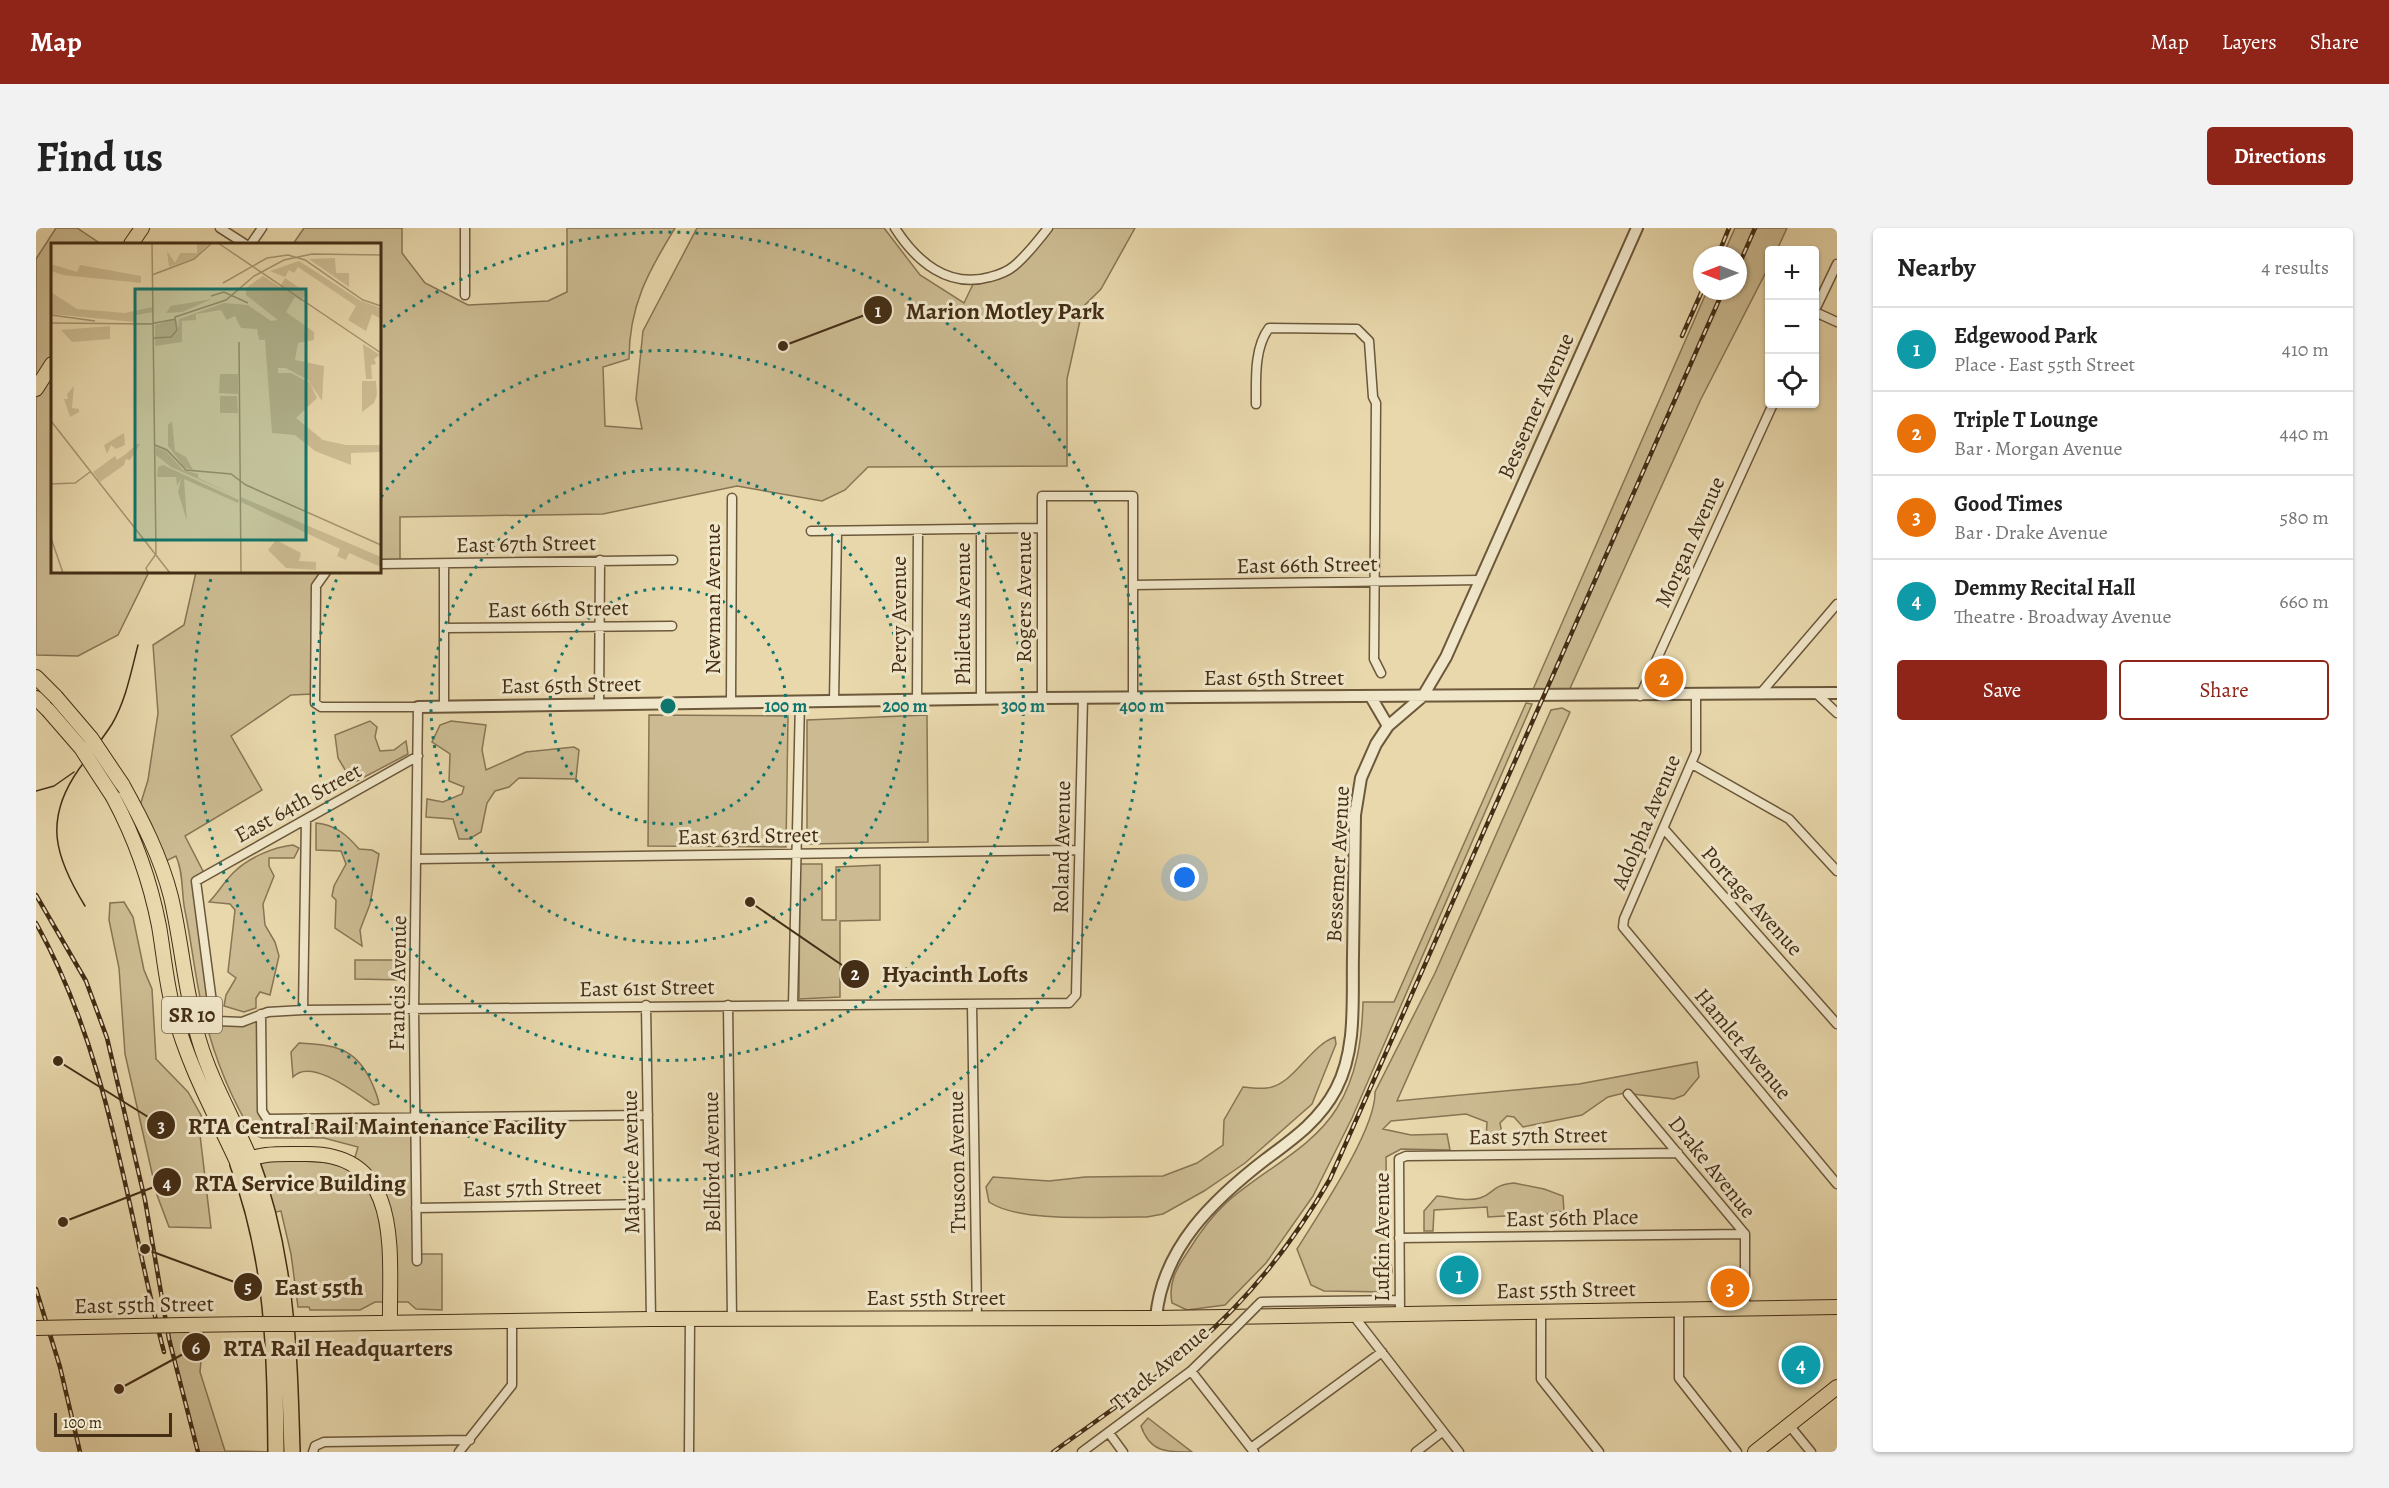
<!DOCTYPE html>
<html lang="en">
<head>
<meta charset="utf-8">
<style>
  body { margin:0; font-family:Alegreya,serif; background:#f2f2f2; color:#222 }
  .controls { position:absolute; right:18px; top:18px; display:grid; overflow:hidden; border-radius:6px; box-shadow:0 2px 4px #0004 }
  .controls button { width:54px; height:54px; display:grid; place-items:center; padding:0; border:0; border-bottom:2px solid #e0e0e0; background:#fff; color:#222; font:30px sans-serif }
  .compass { position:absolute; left:1657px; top:18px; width:54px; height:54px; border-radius:50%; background:#fff; box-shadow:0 2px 4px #0004; rotate:270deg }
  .scale { position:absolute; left:18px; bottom:15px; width:118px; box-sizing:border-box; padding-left:6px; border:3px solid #432d15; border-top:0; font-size:16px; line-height:21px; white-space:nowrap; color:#432d15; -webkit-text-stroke:4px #f0e6c9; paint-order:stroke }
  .you { position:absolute; left:1149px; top:650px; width:21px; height:21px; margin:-15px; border:4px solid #fff; border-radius:50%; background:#1a73e8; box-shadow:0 0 0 9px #1a73e833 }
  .badge { display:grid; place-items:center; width:39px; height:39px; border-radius:50%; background:#8f2418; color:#fff; font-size:20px; font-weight:700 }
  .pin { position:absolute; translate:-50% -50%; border:3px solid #fff; box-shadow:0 2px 6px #0006 }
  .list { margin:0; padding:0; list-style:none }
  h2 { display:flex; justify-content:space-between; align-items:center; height:78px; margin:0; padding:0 24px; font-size:26px }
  h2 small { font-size:20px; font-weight:400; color:#767676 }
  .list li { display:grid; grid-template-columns:39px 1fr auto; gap:18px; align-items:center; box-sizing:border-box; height:84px; padding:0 24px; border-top:2px solid #e0e0e0 }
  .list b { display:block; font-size:22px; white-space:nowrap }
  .list p { margin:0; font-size:20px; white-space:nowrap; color:#767676 }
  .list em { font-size:20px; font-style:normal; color:#767676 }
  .actions { display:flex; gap:12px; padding:18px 24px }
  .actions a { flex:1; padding:14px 0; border:2px solid #8f2418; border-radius:6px; text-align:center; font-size:21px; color:#8f2418 }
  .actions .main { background:#8f2418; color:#fff }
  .icon { flex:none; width:33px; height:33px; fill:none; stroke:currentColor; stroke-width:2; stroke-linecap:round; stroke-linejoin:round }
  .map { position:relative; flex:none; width:1801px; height:1224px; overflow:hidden; border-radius:6px }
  header { display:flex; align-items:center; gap:36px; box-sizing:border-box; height:84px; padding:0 30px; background:#8f2418; color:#fff }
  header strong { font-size:28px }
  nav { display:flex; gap:33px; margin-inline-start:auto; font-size:21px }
  .intro { display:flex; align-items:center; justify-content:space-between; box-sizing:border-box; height:144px; padding:0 36px }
  h1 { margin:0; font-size:42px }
  .button { padding:15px 27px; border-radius:6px; background:#8f2418; color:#fff; font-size:21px; font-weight:700 }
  main { display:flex; gap:36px; padding:0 36px }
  aside { flex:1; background:#fff; border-radius:6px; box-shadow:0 2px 4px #0004 }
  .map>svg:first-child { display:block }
</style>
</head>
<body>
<header>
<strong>Map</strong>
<nav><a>Map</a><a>Layers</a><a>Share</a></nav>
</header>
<div class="intro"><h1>Find us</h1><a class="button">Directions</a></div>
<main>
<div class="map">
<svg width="1801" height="1224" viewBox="0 0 1801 1224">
  <rect width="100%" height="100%" fill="#e8d8ac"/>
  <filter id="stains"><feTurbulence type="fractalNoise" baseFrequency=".00333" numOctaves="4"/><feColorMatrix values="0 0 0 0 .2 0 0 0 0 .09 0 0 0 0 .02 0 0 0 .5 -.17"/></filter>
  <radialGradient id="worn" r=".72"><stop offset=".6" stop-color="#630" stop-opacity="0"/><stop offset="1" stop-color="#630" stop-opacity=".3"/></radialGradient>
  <path fill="#ccbb92" stroke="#887454" stroke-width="1.5" d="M20,0H41L65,16H16V344H113L82,407L42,428L0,427V31Z
    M268,0H366V25L389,55L432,77L512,73L531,64V0H639C612,44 593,78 593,131L567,139L569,198L606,201L600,171L607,103L661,0H848L884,47L928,75L939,52L977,39L1012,0H1099L1065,61L1047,79L1031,151V238L832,239L809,262L786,273L701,258L567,286L364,289V336H344V16H257Z
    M1699,0H1751L1741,22H1734L1733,38L1665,171L1531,467L1495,466L1671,63H1702V27H1687Z
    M160,344H290L285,348L277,466L255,467L195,508L226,562L149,608L169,647L161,652L177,782L188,794L225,786L227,887L380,890L381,1026H406V1082L380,1081L372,1074H339L324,1082H274L273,1079H262L255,1026L245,983L233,985L214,930L317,936L322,919L288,910H226L217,906C194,869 177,825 167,783C159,750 156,716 149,683C145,664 148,646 140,628L124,636L102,584L112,552L122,485L117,417L148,397Z
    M1490,475L1496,476L1316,890L1277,968L1230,1035L1189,1077L1151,1082L1136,1075C1132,1056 1140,1041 1151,1025C1162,1007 1175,989 1190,975C1225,943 1276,921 1301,880C1321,848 1326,811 1327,774H1358Z
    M1526,480L1534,484L1361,873L1543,856L1661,834L1663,849L1648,867L1638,871L1588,865L1572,869L1546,887L1487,899L1478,889L1471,888L1464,895L1467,911L1450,912L1451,894L1430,886L1355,893L1347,901L1375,907L1411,906L1414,922L1365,921L1350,929L1351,1001L1356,1043L1352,1064L1288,1063L1275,1057L1261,1021C1282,987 1340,902 1339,864L1399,745L1515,482Z
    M613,487L752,488L750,619L612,618Z
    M891,487L892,614L771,616V492Z
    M334,493L341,499L339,509L344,523L358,522L370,513L372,526L317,555L302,530L299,507Z
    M415,493L450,497L446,522L450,542L490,524L538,519L543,522L540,551L483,550L473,559L459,563L451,575L445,604L433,611H423L417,591L390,589L391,571L407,574L426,566L428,559L413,553L414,526L396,514L404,497Z
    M280,595C300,597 311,607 323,621L336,622L343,626L334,676L324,702L326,718L299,700L300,672L296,668L298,658L310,636L305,623L280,622Z
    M257,617L263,620L258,630H233V638L238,648L227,676L229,697L239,714L243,728L234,767L224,764L220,770V780L208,784L188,778L190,767L200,750L192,744L199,682L194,676L173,674C182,665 188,654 197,645C212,630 237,619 257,617Z
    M764,636H786V692H800V639L844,637V692L804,693V769L763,771Z
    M88,674L97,689L108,742L116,761L120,831L152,864L166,889L164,907L175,1000L133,999L121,967L89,826L83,740L73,692L74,675Z
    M319,732H369V752L319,751Z
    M1299,809L1300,816L1276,876L1209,935L1168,963L1127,986L1111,989C1070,988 986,996 953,974L950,959L957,949L1013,953L1049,949L1127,948L1161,935L1187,917L1188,892L1207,859C1215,860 1224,861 1231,860C1258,857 1273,818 1299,809Z
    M263,815C298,817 319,819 335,853C338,860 342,868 343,876L338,877C321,866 275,829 257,849L255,824Z
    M1478,955L1508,961L1527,968L1528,984L1520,983L1500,990L1486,987L1452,989L1451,979L1398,982L1397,1003H1388V983L1401,968C1415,969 1430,974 1444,970C1458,966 1455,957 1478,955Z
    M131,1097H168L164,1144L189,1223L240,1224H162Z
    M1112,1190L1156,1224C1129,1224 1114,1224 1105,1198Z"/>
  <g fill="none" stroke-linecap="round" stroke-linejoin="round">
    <g stroke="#6c583b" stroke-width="11">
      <path id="minor" d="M184,0L209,16
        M859,0C880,33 912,61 954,49C962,47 972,43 978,38C991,27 1002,13 1012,0
        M215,16L226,0
        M429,67V0
        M1778,84L1801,36
        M1779,84L1801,94
        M1220,176C1220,151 1218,120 1233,100L1321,101L1333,113L1337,169L1340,175L1338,431L1345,445
        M945,301V471
        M775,303L1006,300
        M344,336L637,332
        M408,336V479
        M290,344L280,358L279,475L285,479H382L378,782L381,1033
        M1097,357L1444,352
        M409,400L636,398
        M1660,466V524L1588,691L1587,699L1801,956
        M1724,466L1801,376
        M1781,466L1801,485
        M1604,468L1737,176
        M1006,470V268H1097V470
        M881,472L882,302
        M695,473L696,270
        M798,473L801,303
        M563,476L564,332
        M382,528L160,653L177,782L181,793L206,794L232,784L267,782L1033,775L1040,767L1047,470
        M1656,536L1753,591L1801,643
        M1628,601L1801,796
        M382,631L1043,622
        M936,776L941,1091
        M610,777L615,1091
        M692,777L696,1091
        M757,777L764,473
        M267,782L270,592
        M225,786L226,883L231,891L612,887
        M1592,866L1709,1006V1081
        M380,980L613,976
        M1363,1010L1709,1006
        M1221,1078L1225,1074L1364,1072
        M1643,1082V1150L1701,1224
        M1505,1084V1151L1563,1224
        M1364,1086L1363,931L1370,928L1642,925
        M1317,1087L1423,1224
        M1155,1143L1218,1224
        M1753,1197L1775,1224
        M1073,1205L1087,1224
        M1215,1220L1346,1124
        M277,1224L279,1218L288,1214L434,1212
        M423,1224L476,1157V1093
        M653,1224L654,1091
        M1046,1224L1155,1143L1198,1101
        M1380,1224L1406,1204"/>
    </g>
    <g stroke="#6c583b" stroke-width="14">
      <path id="tertiary" d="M1335,469L1352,498
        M382,479L1006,470L1801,465
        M1120,1090C1126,1020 1178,971 1230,931C1257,911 1284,892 1300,861C1321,821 1316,772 1317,728C1318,681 1318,634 1319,587L1325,550L1340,516L1352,498L1387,468L1410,429L1601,0"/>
    </g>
    <g stroke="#432d15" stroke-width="16">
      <path id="primary" d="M95,16L106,0
        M0,161L16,136
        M0,449L20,469
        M0,470L12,482
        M86,556C106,592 125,629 135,669C146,716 149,765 163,812C175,853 197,890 214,930
        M77,569C99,610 114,652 123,698C128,727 130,756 138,784C152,838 179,886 202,936C223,924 245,926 269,926C368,924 353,1025 354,1095
        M275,1096L615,1091L1120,1090L1801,1079
        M148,1097L217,1096
        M1719,1224L1801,1159"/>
    </g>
    <g stroke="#432d15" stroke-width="18">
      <path id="motorway" d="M214,930C251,1028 253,1121 256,1224
        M202,936C238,1032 239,1124 240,1224"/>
    </g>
    <use href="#minor" stroke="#f0e6c9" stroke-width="8"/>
    <use href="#tertiary" stroke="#f0e6c9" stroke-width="10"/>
    <use href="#primary" stroke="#e8d8ac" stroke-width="14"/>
    <use href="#motorway" stroke="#e8d8ac" stroke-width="15"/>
    <path stroke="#432d15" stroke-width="1.5" d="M0,563L18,558L38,544
      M49,678C19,629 7,592 43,541C54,526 66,512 76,496C90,472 95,444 102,417"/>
    <g stroke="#432d15" stroke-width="4.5">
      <path id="rail" d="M1682,27L1693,0
        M1702,39L1719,0
        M1646,108L1666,63
        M0,667L50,753L71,810L109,972L133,1111L162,1224
        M0,695C74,827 90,980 128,1124
        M0,1061L24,1139L44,1224
        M1017,1224C1065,1189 1115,1156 1159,1117C1214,1070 1258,1013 1294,951L1687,63"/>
    </g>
    <use href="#rail" stroke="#f0e6c9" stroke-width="2" stroke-dasharray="7" stroke-linecap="butt"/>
    <g stroke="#6c583b" stroke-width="11" stroke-linecap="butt">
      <path id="minor-bridge" d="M1198,1101L1221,1078"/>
    </g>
    <g stroke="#432d15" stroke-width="16" stroke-linecap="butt">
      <path id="primary-bridge" d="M20,469L55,510L86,556
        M12,482L45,520L77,569
        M217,1096H275
        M0,1100L148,1097"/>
    </g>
    <use href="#minor-bridge" stroke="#f0e6c9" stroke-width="8"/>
    <use href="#primary-bridge" stroke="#e8d8ac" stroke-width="14"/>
  </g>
  <g fill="none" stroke="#0f766e" stroke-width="3" stroke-dasharray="3 6">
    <circle cx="632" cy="478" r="118"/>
    <circle cx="632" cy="478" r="237"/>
    <path d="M345 269A355 355 0 1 1 303 345"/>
    <path d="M347 99A474 474 0 1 1 176 347"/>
  </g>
  <g text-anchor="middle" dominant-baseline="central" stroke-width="6" stroke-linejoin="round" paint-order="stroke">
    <rect fill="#f0e6c9" stroke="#77644b" stroke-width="1.5" x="126" y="769" width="60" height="36" rx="4.5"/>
    <g font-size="21" font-weight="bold" fill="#432d15">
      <text x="156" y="787">SR 10</text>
    </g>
    <g font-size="22" fill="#432d15" stroke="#f0e6c9">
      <text transform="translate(1500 178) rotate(-66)">Bessemer Avenue</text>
      <text transform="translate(1654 314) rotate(-66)">Morgan Avenue</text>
      <text transform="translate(490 316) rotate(-1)">East 67th Street</text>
      <text transform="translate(1271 337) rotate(-1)">East 66th Street</text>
      <text transform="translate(988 369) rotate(-90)">Rogers Avenue</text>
      <text transform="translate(677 371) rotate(-90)">Newman Avenue</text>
      <text transform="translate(522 381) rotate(-1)">East 66th Street</text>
      <text transform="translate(927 386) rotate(-90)">Philetus Avenue</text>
      <text transform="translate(863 387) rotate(-90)">Percy Avenue</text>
      <text x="1238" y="450">East 65th Street</text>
      <text transform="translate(535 457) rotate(-1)">East 65th Street</text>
      <text transform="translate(262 575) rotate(-29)">East 64th Street</text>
      <text transform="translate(1610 594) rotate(-67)">Adolpha Avenue</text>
      <text transform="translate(712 608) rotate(-1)">East 63rd Street</text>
      <text transform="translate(1026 619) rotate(-89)">Roland Avenue</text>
      <text transform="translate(1302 636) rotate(-87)">Bessemer Avenue</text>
      <text transform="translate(1716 673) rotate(48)">Portage Avenue</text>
      <text transform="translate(362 755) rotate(-89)">Francis Avenue</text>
      <text transform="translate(611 760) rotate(-1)">East 61st Street</text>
      <text transform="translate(1707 816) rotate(50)">Hamlet Avenue</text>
      <text transform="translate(1502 908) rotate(-1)">East 57th Street</text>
      <text transform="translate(595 934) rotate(-91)">Maurice Avenue</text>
      <text transform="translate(676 934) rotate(-91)">Bellford Avenue</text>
      <text transform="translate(921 934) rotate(-91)">Truscon Avenue</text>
      <text transform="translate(1676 939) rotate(51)">Drake Avenue</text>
      <text transform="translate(496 960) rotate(-1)">East 57th Street</text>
      <text transform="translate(1536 990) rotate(-1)">East 56th Place</text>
      <text transform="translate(1346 1009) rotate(-90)">Lufkin Avenue</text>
      <text transform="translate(1530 1062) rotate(-1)">East 55th Street</text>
      <text x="900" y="1070">East 55th Street</text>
      <text transform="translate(108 1077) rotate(-1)">East 55th Street</text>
      <text transform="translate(1124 1140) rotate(-40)">Track Avenue</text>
    </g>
  </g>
  <g transform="translate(15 15)">
    <rect width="330" height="330" fill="#e8d8ac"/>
    <path d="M146,0H159L143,15L118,24L116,8L124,20L129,10H146ZM284,15L285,30H298V44L258,16ZM248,18L310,58L330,65V76L321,71L315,88L297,77L305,63L247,24L243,30L238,27L234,34L219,28ZM0,21L26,29L29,22L90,33V40L12,32L0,28ZM212,33L229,44L234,35L256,50L250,58L244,54L235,69L263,89V97L247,100L244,117L273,123L271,158L257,137L235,125H227V130H240L259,140L266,155L245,175L272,197L295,202H330V209L300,210V222L264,208L244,192L221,190L214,97H208L206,86L190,85L184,73L176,77L170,67L145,71V77L131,78V99L104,103V82L125,76L126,91L128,76L173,60L197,62L220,78L227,77L195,52V45ZM0,49L26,66L74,70L102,64V69L85,72L84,79L0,71ZM161,56L131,69L115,70L120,63ZM59,83V96L21,99L10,87ZM312,101L329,112L323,116L325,121L320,122L321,136H315ZM169,131H187V151L168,150ZM311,138H325L326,152L323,160L311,169ZM23,143L21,165L28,166V169L19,174L13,156H17L16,151ZM169,153H186L187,170H169ZM121,178L124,208L135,214L142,227L133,224L117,203V182ZM73,190L74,202L65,206L60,202L56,211L53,202ZM86,201H89L79,217L75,216L73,222L49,239L42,229L64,213L66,217L75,211ZM105,204L115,208L132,227L147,231V235L188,254L120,224L105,212ZM112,222L188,257L187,260L133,236L136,278L127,249L130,235L126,243L125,234H106L107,224ZM190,254L330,314V324L298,310L295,317L286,313L289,306L190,259ZM225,297L250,310L248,318L265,319V327L235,325L217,307Z" fill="#ccbb92"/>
    <path fill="none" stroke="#a69470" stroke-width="1.5" d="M101,0L105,311M167,0L330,110M101,32L143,16L161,0M172,40L216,15L237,12L254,17L312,57L330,63M160,53L173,49L197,60M0,72L44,78M0,80L99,81L125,76M102,95L120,94L126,87L124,74L175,57L203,33L233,17L261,11L330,12M188,99L190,330M0,178L119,330M104,202L116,207L135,227L180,231L195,242L330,302M0,241L24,240L39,229M0,295L12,330M97,330L95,325L105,311"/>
    <path fill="#0f766e" fill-opacity="0.15" stroke="#0f766e" stroke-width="3" d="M84,46H255V297H84Z"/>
    <rect width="330" height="330" fill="none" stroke="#432d15" stroke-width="3"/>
  </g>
  <circle cx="632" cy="478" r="9" fill="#0f766e" stroke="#f0e6c9" stroke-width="3"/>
  <g font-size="18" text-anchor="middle" font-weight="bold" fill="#0f766e" stroke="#f0e6c9" stroke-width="6" stroke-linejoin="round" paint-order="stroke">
    <text x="750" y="484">100 m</text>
    <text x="869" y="484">200 m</text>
    <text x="987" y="484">300 m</text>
    <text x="1106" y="484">400 m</text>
  </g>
  <path fill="none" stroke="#432d15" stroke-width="2" d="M747 118L842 82M714 674L819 746M22 833L125 897M27 994L131 954M109 1021L212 1059M83 1161L160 1119"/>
  <g fill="#432d15" stroke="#f0e6c9" stroke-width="2">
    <circle cx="747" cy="118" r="6"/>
    <circle cx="714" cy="674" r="6"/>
    <circle cx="22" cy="833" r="6"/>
    <circle cx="27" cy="994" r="6"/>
    <circle cx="109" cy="1021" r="6"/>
    <circle cx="83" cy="1161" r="6"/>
    <circle cx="842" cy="82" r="15"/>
    <circle cx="819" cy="746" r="15"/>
    <circle cx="125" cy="897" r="15"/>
    <circle cx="131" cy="954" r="15"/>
    <circle cx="212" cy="1059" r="15"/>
    <circle cx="160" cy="1119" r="15"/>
  </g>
  <g font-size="18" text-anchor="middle" font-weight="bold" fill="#fff">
    <text x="842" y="89">1</text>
    <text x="819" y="752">2</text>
    <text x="125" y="904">3</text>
    <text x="131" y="961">4</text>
    <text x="212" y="1065">5</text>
    <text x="160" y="1126">6</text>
  </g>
  <g font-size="24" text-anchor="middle" font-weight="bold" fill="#432d15" stroke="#f0e6c9" stroke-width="6" stroke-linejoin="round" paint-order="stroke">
    <text x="969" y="91">Marion Motley Park</text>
    <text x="919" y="754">Hyacinth Lofts</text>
    <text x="341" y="906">RTA Central Rail Maintenance Facility</text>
    <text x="264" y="963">RTA Service Building</text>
    <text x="283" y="1067">East 55th</text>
    <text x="302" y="1128">RTA Rail Headquarters</text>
  </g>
  <rect width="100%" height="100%" filter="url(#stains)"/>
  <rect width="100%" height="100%" fill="url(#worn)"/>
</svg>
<div class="controls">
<button>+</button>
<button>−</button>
<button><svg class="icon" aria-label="locate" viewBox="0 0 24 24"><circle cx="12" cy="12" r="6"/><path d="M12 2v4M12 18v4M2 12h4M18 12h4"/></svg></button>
</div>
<svg class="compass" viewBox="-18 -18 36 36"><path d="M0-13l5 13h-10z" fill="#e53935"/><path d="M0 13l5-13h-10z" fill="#767676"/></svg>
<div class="scale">100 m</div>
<div class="you"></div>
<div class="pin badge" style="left:1423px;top:1047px;background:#0f9aa8">1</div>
<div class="pin badge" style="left:1628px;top:450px;background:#e8710a">2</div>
<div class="pin badge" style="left:1694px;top:1060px;background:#e8710a">3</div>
<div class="pin badge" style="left:1765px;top:1137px;background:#0f9aa8">4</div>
</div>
<aside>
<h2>Nearby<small>4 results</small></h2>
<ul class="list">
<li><span class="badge" style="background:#0f9aa8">1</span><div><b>Edgewood Park</b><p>Place · East 55th Street</p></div><em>410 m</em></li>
<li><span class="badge" style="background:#e8710a">2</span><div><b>Triple T Lounge</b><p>Bar · Morgan Avenue</p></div><em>440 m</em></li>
<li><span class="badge" style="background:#e8710a">3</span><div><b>Good Times</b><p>Bar · Drake Avenue</p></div><em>580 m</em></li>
<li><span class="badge" style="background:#0f9aa8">4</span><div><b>Demmy Recital Hall</b><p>Theatre · Broadway Avenue</p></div><em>660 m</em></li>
</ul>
<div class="actions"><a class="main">Save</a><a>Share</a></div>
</aside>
</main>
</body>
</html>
